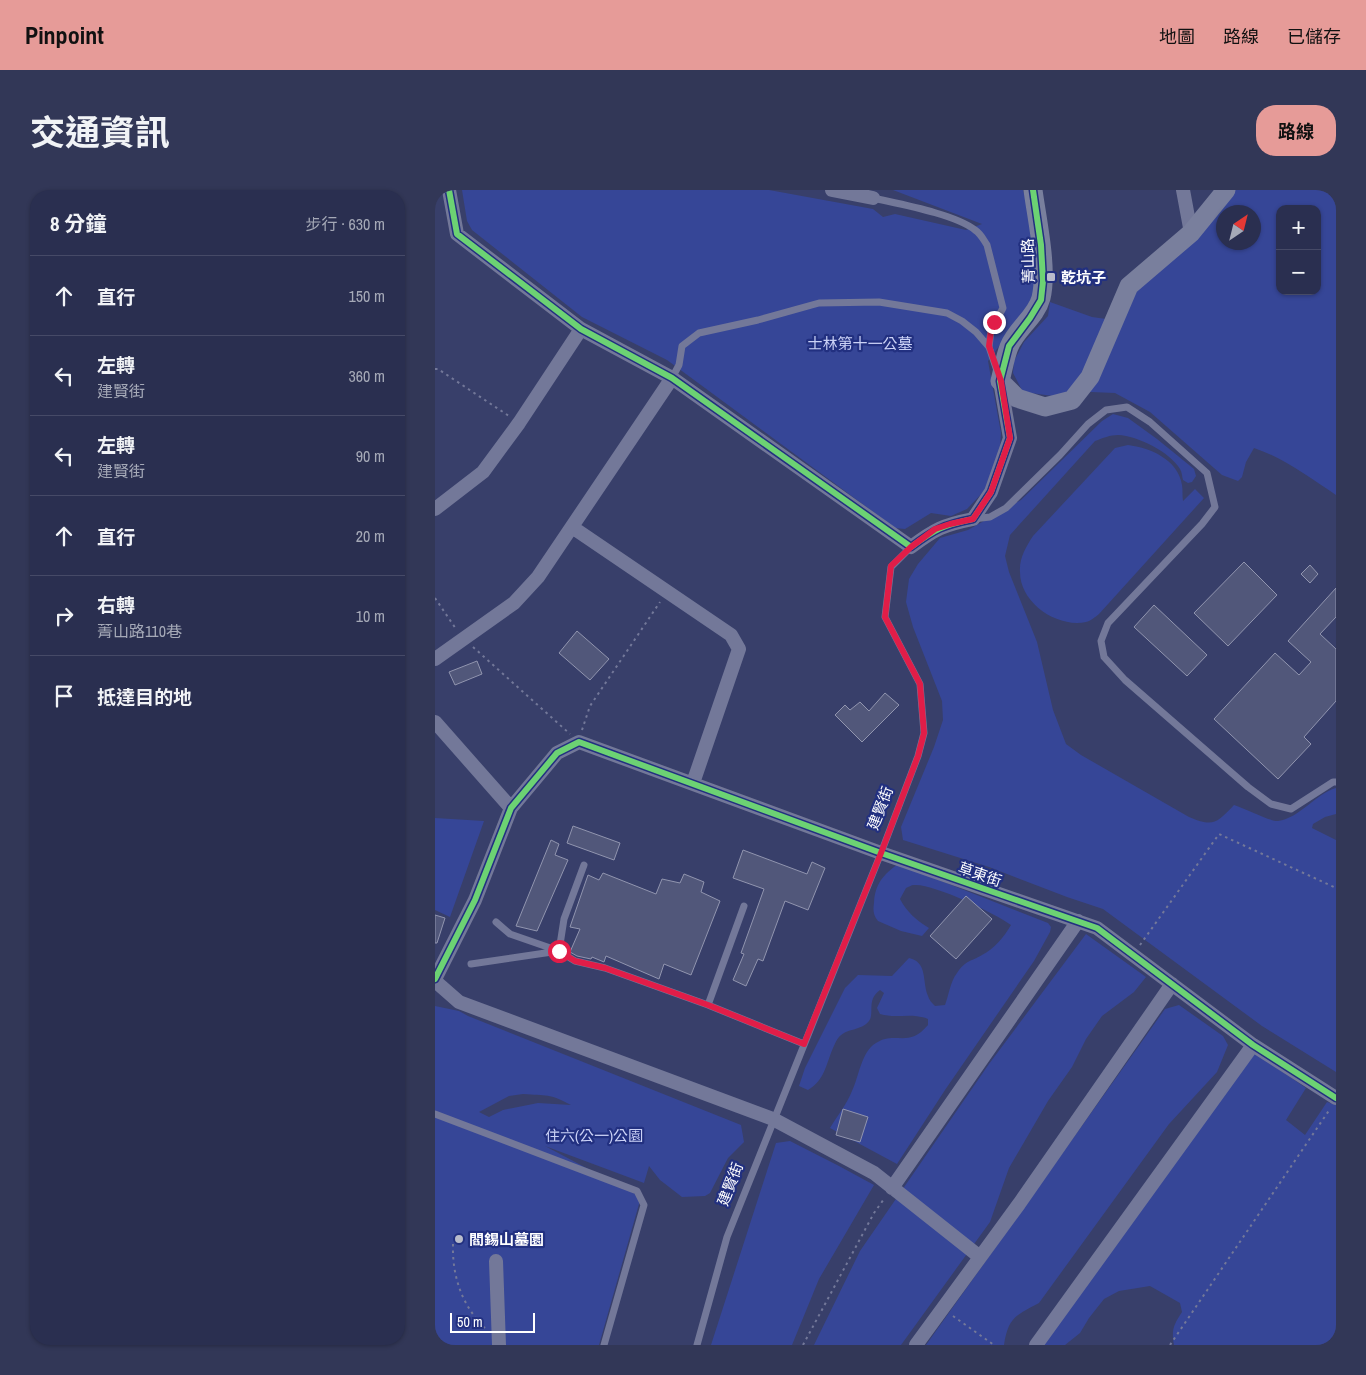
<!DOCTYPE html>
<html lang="zh-TW">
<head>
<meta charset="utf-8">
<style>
  body { margin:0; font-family:"Archivo Narrow","Noto Sans TC",sans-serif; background:#323757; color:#f1f3f6 }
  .controls { position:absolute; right:15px; top:15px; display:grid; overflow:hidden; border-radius:10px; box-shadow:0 1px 4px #0004 }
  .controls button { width:45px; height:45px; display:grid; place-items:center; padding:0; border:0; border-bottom:1px solid #464a67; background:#2a2f50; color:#f1f3f6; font:25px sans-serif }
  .compass { position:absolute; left:781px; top:15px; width:45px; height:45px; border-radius:50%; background:#2a2f50; box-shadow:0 1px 4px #0004; rotate:35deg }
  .scale { position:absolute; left:15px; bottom:12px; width:85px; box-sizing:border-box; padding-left:5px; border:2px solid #fff; border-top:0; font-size:14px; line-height:18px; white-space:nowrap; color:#fff; -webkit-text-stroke:4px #223080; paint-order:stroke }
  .stop { position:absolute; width:15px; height:15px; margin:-11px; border:4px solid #e11d48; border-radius:50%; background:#fff }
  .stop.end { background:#e11d48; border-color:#fff; box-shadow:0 1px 5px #0008 }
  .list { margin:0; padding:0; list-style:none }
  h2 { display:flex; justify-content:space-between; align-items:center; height:65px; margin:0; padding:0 20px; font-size:21px }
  h2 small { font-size:16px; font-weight:400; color:#a5a9b7 }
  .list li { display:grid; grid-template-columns:32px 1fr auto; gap:15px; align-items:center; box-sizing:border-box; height:80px; padding:0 20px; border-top:1px solid #464a67 }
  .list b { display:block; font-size:19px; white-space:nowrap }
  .list p { margin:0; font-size:16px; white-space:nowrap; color:#a5a9b7 }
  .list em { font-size:16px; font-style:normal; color:#a5a9b7 }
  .icon { flex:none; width:28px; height:28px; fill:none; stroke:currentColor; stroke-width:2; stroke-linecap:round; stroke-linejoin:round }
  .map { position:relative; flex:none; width:901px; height:1155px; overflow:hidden; border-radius:20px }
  header { display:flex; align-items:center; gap:30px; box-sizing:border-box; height:70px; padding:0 25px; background:#e69b98; color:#111 }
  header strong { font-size:24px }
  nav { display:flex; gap:28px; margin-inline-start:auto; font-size:18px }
  .intro { display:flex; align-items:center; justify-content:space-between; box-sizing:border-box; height:120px; padding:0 30px }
  h1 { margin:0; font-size:35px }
  .button { padding:12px 22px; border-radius:20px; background:#e69b98; color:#111; font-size:18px; font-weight:700 }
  main { display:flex; gap:30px; padding:0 30px }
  aside { flex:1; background:#2a2f50; border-radius:20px; box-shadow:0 1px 4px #0004 }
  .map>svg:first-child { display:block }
</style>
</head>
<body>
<header>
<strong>Pinpoint</strong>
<nav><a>地圖</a><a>路線</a><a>已儲存</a></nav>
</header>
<div class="intro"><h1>交通資訊</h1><a class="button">路線</a></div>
<main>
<aside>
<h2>8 分鐘<small>步行 · 630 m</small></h2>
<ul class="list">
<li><svg class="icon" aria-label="ahead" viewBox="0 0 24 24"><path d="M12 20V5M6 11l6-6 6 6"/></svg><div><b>直行</b></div><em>150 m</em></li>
<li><svg class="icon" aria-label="left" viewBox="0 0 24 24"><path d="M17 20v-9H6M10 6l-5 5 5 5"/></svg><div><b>左轉</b><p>建賢街</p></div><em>360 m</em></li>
<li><svg class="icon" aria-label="left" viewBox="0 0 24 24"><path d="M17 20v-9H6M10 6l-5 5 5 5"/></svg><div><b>左轉</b><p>建賢街</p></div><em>90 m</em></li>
<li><svg class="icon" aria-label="ahead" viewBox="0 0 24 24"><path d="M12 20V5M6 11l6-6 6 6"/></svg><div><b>直行</b></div><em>20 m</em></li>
<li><svg class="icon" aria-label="right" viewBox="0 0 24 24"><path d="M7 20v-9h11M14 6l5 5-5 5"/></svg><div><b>右轉</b><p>菁山路110巷</p></div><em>10 m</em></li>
<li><svg class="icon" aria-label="arrive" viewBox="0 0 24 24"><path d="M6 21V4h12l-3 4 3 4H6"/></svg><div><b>抵達目的地</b></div></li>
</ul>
</aside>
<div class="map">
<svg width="901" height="1155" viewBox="0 0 901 1155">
  <rect width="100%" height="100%" fill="#383f6a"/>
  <path fill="#364697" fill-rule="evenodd" d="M27,0H334L438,19L448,27L460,24L531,40L547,34L458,0H588L595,25L602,94L595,115L553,171L566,243L564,275L552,298L532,319L516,326L496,323L470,339L460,338L232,170L147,127L37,40L32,31Z
    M796,0H901V305C875,288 849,268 819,258L811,272L807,287L803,291L787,285L715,222L680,203L656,202L618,206L588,202L578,183L579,171L589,152L613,126L615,112L657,127L685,131L698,101ZM845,19H882V101H845ZM788,22H818V52H788Z
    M678,224L693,228L722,249L759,279L761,286L757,292L753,293L748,290C747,287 747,282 745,279C735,262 703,246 683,245C675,245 668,248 660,251L575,345L570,366L574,382L602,452L618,520L631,554L646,565L754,627C778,637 781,634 799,615C809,618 836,632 843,631C865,628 880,604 901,598V624L890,627L878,634L877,638L901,650V882L827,836L668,719L632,707L554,677L468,650L466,637L499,557L508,530L507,511L478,437L471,412L474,389L483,374L505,348L533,340L586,310L667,231Z
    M693,255C715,258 743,269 747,295C748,300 747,306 748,311L760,299L769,308L664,424C660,427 656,431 651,432C622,438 585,413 585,382C584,368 591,357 598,346L680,258Z
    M0,628L49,631L15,727L0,720Z
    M463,674L613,733L616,737L615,742L599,771L510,900L462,974L395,938C402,926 412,914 417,901C424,887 426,862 441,853C460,840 473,859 493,835V829C476,822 462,829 445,824L442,818L449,803L445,800C431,810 440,823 434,831C426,841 412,838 404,847C401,850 400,854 398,858C391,874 390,890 373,900L364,896L370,878L410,798L423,785L457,786L474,768C493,772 487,792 493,806C494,810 497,813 500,816L510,815C514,805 515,792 522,783C531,770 535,772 547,765C559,759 569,747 576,735C560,723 497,693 479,695C476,695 474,697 471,698L465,709C472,722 481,730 494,738L487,746L466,741L443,731C438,725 438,720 439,713C440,694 448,685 463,674Z
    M651,744L711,787L699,802L667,826L651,849L637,877L613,911L574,978L555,1032L466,1155H379L425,1061L554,874Z
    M744,815L788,846L793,855L782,882L734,934L604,1113C581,1125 573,1128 569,1155H491L730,819Z
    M0,816L24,821L33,826L306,935L309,952L293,968L275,1003L270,1006L247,1007L225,990L214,976L209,993L110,956L206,1007L164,1155H0ZM88,904C112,906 114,903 136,915L103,913L68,920L54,927L44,922L74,906Z
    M822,864L871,898L851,930L870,945L892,912L901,915V1155H739C736,1140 739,1134 747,1122L745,1113L715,1096L684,1101L669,1109L654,1128L645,1143L630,1155H606L816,865Z
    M355,951L404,976L439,995L384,1089L357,1155H276L341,953Z"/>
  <path fill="#51577a" stroke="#9195af" d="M809,372L842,405L793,456L759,423Z
    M875,375L883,384L875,393L866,384Z
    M901,398V427L885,444L901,459V511L869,547L876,554L843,589L779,529L840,463L864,485L876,472L853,451Z
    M719,415L772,465L752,486L699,437Z
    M142,441L174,469L155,490L124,463Z
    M42,471L47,484L20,495L14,482Z
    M450,503L464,515L427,552L400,525L410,515L415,520L425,512L434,521Z
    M138,636L185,653L179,670L132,653Z
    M116,650L124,654L120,665L133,670L102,741L81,736Z
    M308,660L372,684L377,672L390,678L373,720L350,711L328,771L323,769L311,796L298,790L309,764L306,763L329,699L298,688Z
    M168,683L221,704L227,689L245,693L249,684L269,692L266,702L285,711L256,785L229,774L224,789L171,766L169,772L157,767L156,769L142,766L135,762L145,739L135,737L153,685L164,690Z
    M531,706L557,729L521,769L495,746Z
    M0,725L10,728L2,753H0Z
    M408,919L433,927L425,952L401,945Z"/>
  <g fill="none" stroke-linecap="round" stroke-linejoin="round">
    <path stroke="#737899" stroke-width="2" stroke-dasharray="2.5 4" stroke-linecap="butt" d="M0,179H3L74,226
      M0,408L21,439
      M38,457L135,544
      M147,540L155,516L225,412
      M705,755L784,644L901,698
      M18,1054C17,1086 27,1116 50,1138
      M518,1126L559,1155
      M368,1155L439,1023L449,1009
      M735,1155L895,919"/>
    <path stroke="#737899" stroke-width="7" d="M438,8C464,14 520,24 540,40C546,44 548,49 552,55L568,118L556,140L554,157
      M237,188L244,175L247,156L264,143L323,130L384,113L444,112L512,123L527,131L541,142L554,157L562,181
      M538,329L555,327L571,318L625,265L653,234L671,220L692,217L715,232L772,283L780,317L767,334L673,433L666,451L669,467L690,490L813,597L836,614L856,619L898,592H901
      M61,732L75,744L124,761L140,771L170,778L273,815L369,854
      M36,774L124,761L129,729L149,675
      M273,815L309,716
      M0,924L202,1001L209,1015L169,1155
      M262,1155L292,1047L446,663L483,566L489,543L485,494L450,427L456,377L476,357"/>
    <path stroke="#737899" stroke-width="14" d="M14,0L22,44L146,139L237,188L476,357C500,339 508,335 538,329L556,302L575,248L565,191
      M397,0L438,8
      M748,0L756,43
      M0,319L48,282L84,233L146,139
      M137,337L296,445L304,459L258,593
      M0,469L79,413L103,387L237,188
      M0,532L76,618
      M0,789L40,710L76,618L122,563L144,552L446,663L662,738L818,855L901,908
      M0,791L24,812L338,929L439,983L545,1067
      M457,998L643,731
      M61,1071L64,1155
      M481,1155L584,1014L737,794
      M601,1155L818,855"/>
    <path stroke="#797f9d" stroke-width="19" d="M598,0C602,30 613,79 606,108C601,127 581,139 574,157C570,167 568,180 565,191L582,208L610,217L637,210L655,187L694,96L756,43L791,0"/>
    <g stroke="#223080" stroke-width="9">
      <path id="cycleway" d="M14,0L22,44L146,139L237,188L476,357C500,339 508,335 538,329L556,302L575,248L565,191L574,156L595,128L606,110L608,91L606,55L598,0
        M0,789L40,710L76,618L122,563L144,552L446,663L662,738L818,855L901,908"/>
    </g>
    <use href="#cycleway" stroke="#6cd273" stroke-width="6"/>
  </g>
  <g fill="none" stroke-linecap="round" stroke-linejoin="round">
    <path stroke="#e11d48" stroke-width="6" d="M124,761L140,771L170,778L273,815L369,854L446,663L483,566L489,543L485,494L450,427L456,376L476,357L500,339L515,334L538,329L556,302L575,248L566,191L554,156L556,140L559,132"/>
  </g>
  <g fill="#b9bccb" stroke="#223080" stroke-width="2">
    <rect x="611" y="82" width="10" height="10" rx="2.5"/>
    <circle cx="24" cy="1049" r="5"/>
  </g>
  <g text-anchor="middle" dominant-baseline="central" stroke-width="4.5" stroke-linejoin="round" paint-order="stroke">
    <g font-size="15" fill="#fff" stroke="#223080">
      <text transform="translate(593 71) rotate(-92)">菁山路</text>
      <text transform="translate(445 618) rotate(-69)">建賢街</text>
      <text transform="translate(545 684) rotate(19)">草東街</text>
      <text transform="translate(295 994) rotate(-69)">建賢街</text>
    </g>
    <g font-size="15" font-weight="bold" fill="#fff" stroke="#223080" text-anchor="start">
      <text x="626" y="87">乾坑子</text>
      <text x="34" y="1049">閻錫山墓園</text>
    </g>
    <g font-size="15" fill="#cbd2f6" stroke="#223080">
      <text x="425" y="153">士林第十一公墓</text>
      <text x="159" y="945">住六(公一)公園</text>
    </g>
  </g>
</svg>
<div class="controls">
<button>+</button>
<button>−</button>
</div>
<svg class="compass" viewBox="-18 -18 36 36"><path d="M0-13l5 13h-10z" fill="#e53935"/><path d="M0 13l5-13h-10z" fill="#a5a9b7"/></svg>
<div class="scale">50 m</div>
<div class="stop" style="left:124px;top:761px"></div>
<div class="stop end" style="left:559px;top:132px"></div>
</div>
</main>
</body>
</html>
